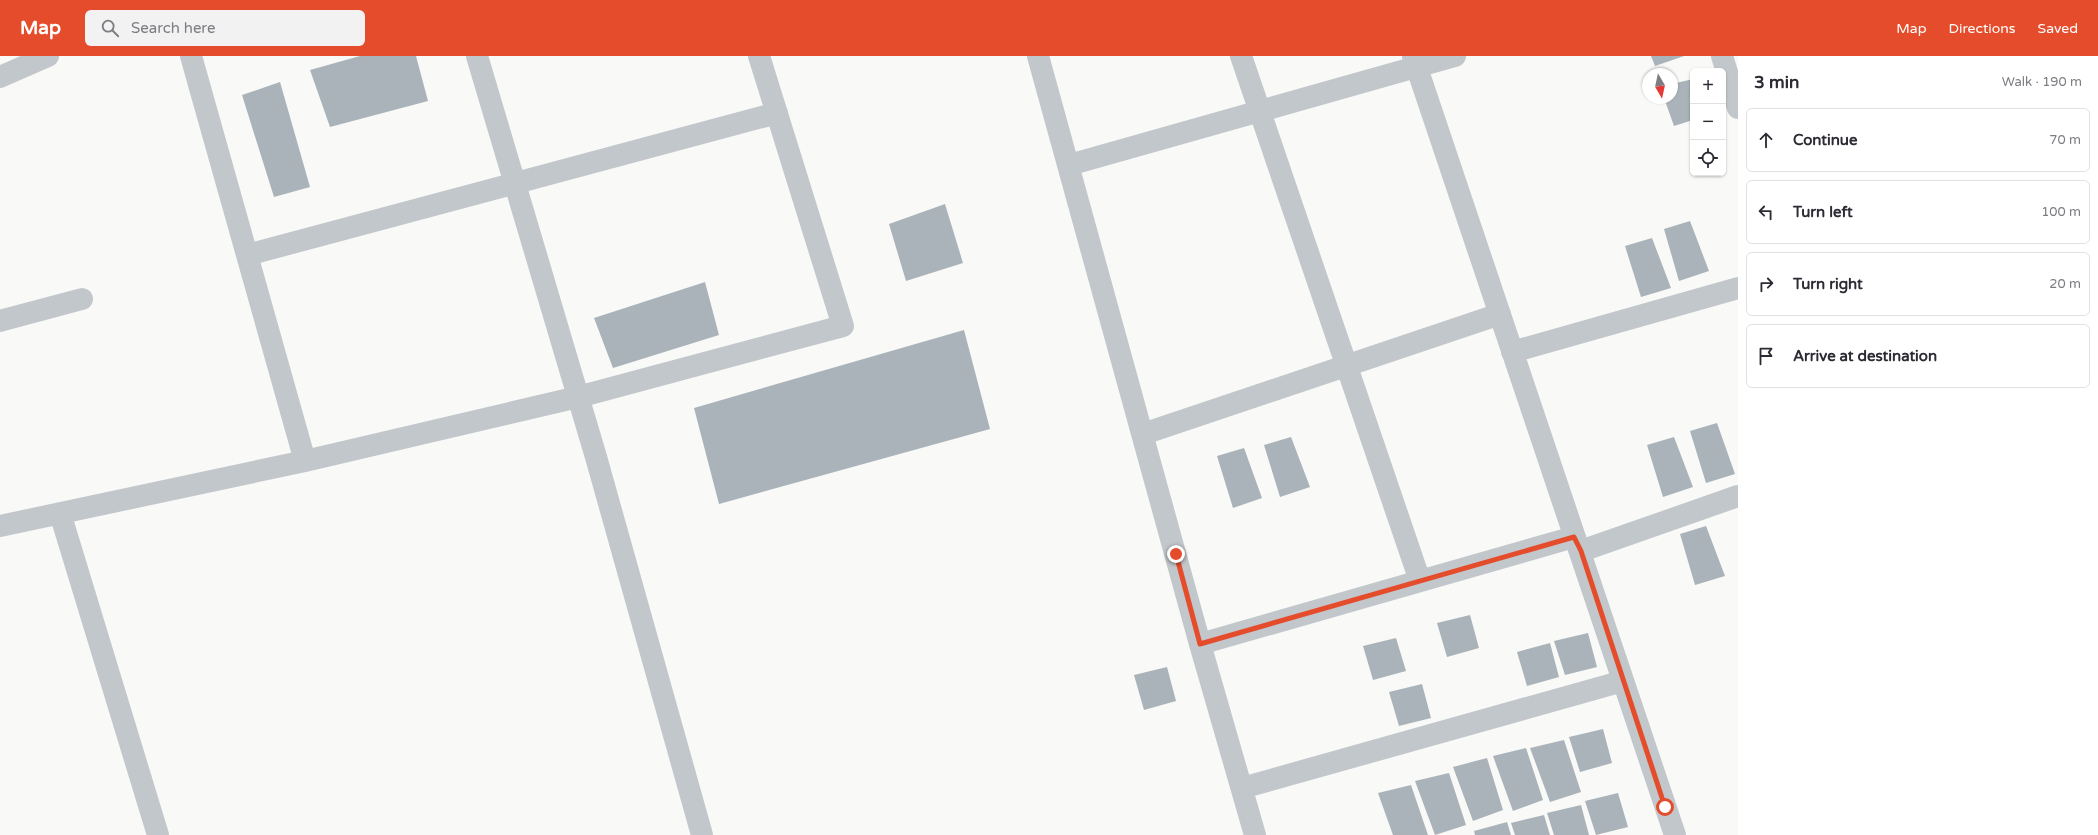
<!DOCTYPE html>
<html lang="en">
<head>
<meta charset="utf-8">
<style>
  body { margin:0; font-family:"Varela Round",sans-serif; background:#f2f2f3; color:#2b2b33 }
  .controls { position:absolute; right:12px; top:12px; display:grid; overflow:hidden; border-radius:6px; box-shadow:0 1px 3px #0004 }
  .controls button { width:36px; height:36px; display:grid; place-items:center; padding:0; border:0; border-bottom:1px solid #e1e1e2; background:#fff; color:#2b2b33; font:20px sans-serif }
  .compass { position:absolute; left:1642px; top:12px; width:36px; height:36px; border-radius:50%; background:#fff; box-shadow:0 1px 3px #0004; rotate:171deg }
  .stop { position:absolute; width:12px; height:12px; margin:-9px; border:3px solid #e54c2b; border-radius:50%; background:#fff }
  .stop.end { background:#e54c2b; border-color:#fff; box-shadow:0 1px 4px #0008 }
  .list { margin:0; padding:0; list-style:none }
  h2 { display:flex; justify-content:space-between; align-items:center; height:52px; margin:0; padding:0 16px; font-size:17px }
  h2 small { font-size:13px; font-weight:400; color:#7c7c81 }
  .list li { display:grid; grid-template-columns:26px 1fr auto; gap:12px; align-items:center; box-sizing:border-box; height:64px; margin:0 8px 8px; padding:0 8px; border:1px solid #e1e1e2; border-radius:6px }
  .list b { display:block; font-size:15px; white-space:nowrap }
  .list em { font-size:13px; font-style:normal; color:#7c7c81 }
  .icon { flex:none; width:22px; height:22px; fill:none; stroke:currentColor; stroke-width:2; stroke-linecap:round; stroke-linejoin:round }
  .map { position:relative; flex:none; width:1738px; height:779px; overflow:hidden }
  header { display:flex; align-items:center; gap:24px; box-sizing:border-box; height:56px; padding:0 20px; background:#e54c2b; color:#fff }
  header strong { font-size:19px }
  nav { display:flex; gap:22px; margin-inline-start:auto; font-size:14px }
  .search { width:280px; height:36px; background:#f2f2f3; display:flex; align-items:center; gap:10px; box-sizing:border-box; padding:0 14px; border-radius:6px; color:#7c7c81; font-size:15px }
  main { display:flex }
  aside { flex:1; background:#fff }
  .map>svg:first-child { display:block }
</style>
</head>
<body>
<header>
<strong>Map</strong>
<div class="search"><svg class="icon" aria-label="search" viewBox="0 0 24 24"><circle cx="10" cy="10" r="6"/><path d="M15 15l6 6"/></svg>Search here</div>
<nav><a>Map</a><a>Directions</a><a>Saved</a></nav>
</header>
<main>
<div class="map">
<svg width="1738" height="779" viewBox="0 0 1738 779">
  <rect width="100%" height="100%" fill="#f9f9f7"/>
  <path fill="#a9b3b9" d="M360,0H416L428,45L330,71L310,14Z
    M1651,0H1684L1655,10Z
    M1693,23V64L1674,70L1664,42H1672V28Z
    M280,26L310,131L274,141L242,39Z
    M945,148L963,207L906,225L889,168Z
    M1690,165L1709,215L1679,225L1664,173Z
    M1652,182L1671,232L1641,241L1625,190Z
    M705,226L719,279L613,312L594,262Z
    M964,274L990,373L719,448L694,352Z
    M1717,367L1735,418L1706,427L1690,375Z
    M1291,381L1310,431L1280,441L1264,389Z
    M1674,381L1693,431L1663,441L1647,389Z
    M1244,392L1262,442L1233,452L1217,400Z
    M1706,470L1725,520L1695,529L1680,478Z
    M1470,559L1479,592L1447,601L1437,567Z
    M1588,577L1597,611L1565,619L1554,585Z
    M1396,582L1406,615L1373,624L1363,590Z
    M1550,587L1559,621L1527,630L1517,596Z
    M1167,611L1176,645L1144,654L1134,619Z
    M1422,628L1431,662L1399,670L1389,636Z
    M1603,673L1612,707L1580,716L1569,681Z
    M1564,684L1581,736L1550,746L1530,692Z
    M1526,692L1543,744L1513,755L1493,700Z
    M1487,702L1503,754L1473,765L1453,711Z
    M1449,717L1466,769L1435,779L1415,725Z
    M1411,729L1428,779H1393L1378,737Z
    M1618,737L1628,771L1596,779L1585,745Z
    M1581,749L1589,779H1554L1547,757Z
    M1544,759L1550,779H1515L1511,767Z
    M1507,766L1511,779H1475L1474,775Z"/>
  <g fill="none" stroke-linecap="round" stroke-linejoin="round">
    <path stroke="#c2c7cb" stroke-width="22" d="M191,0L305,405
      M477,0L596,401L702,779
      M1038,0L1200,588L1255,779
      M1241,0L1420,525
      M1413,0L1675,779
      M1722,0L1738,52
      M0,21L48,0
      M1069,109L1455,0
      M247,199L777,57
      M0,265L82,243
      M1512,296L1738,232
      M1143,378L1500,258
      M60,457L158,779
      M0,470L305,405L578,341L843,270L759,0
      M1581,495L1738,440
      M1200,588L1574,481
      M1242,732L1623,625"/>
  </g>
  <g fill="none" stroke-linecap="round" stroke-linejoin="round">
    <path stroke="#e54c2b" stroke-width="5" d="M1176,498L1200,588L1574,481L1581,495L1665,751"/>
  </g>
</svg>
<div class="controls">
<button>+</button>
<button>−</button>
<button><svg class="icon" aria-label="locate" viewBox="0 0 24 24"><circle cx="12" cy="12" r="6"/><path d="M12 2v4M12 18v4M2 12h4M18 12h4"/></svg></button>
</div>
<svg class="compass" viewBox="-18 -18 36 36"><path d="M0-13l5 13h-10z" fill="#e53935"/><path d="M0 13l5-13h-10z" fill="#7c7c81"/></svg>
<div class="stop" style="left:1665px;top:751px"></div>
<div class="stop end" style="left:1176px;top:498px"></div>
</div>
<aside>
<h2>3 min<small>Walk · 190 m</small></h2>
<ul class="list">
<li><svg class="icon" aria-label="ahead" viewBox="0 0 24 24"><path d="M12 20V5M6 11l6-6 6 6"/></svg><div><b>Continue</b></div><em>70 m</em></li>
<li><svg class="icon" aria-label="left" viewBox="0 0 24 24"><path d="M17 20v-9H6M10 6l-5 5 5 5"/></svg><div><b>Turn left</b></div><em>100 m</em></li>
<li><svg class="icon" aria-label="right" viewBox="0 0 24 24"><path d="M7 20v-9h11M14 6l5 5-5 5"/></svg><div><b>Turn right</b></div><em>20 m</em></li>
<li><svg class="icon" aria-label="arrive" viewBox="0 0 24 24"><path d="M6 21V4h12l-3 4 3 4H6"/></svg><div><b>Arrive at destination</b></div></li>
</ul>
</aside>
</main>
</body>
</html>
